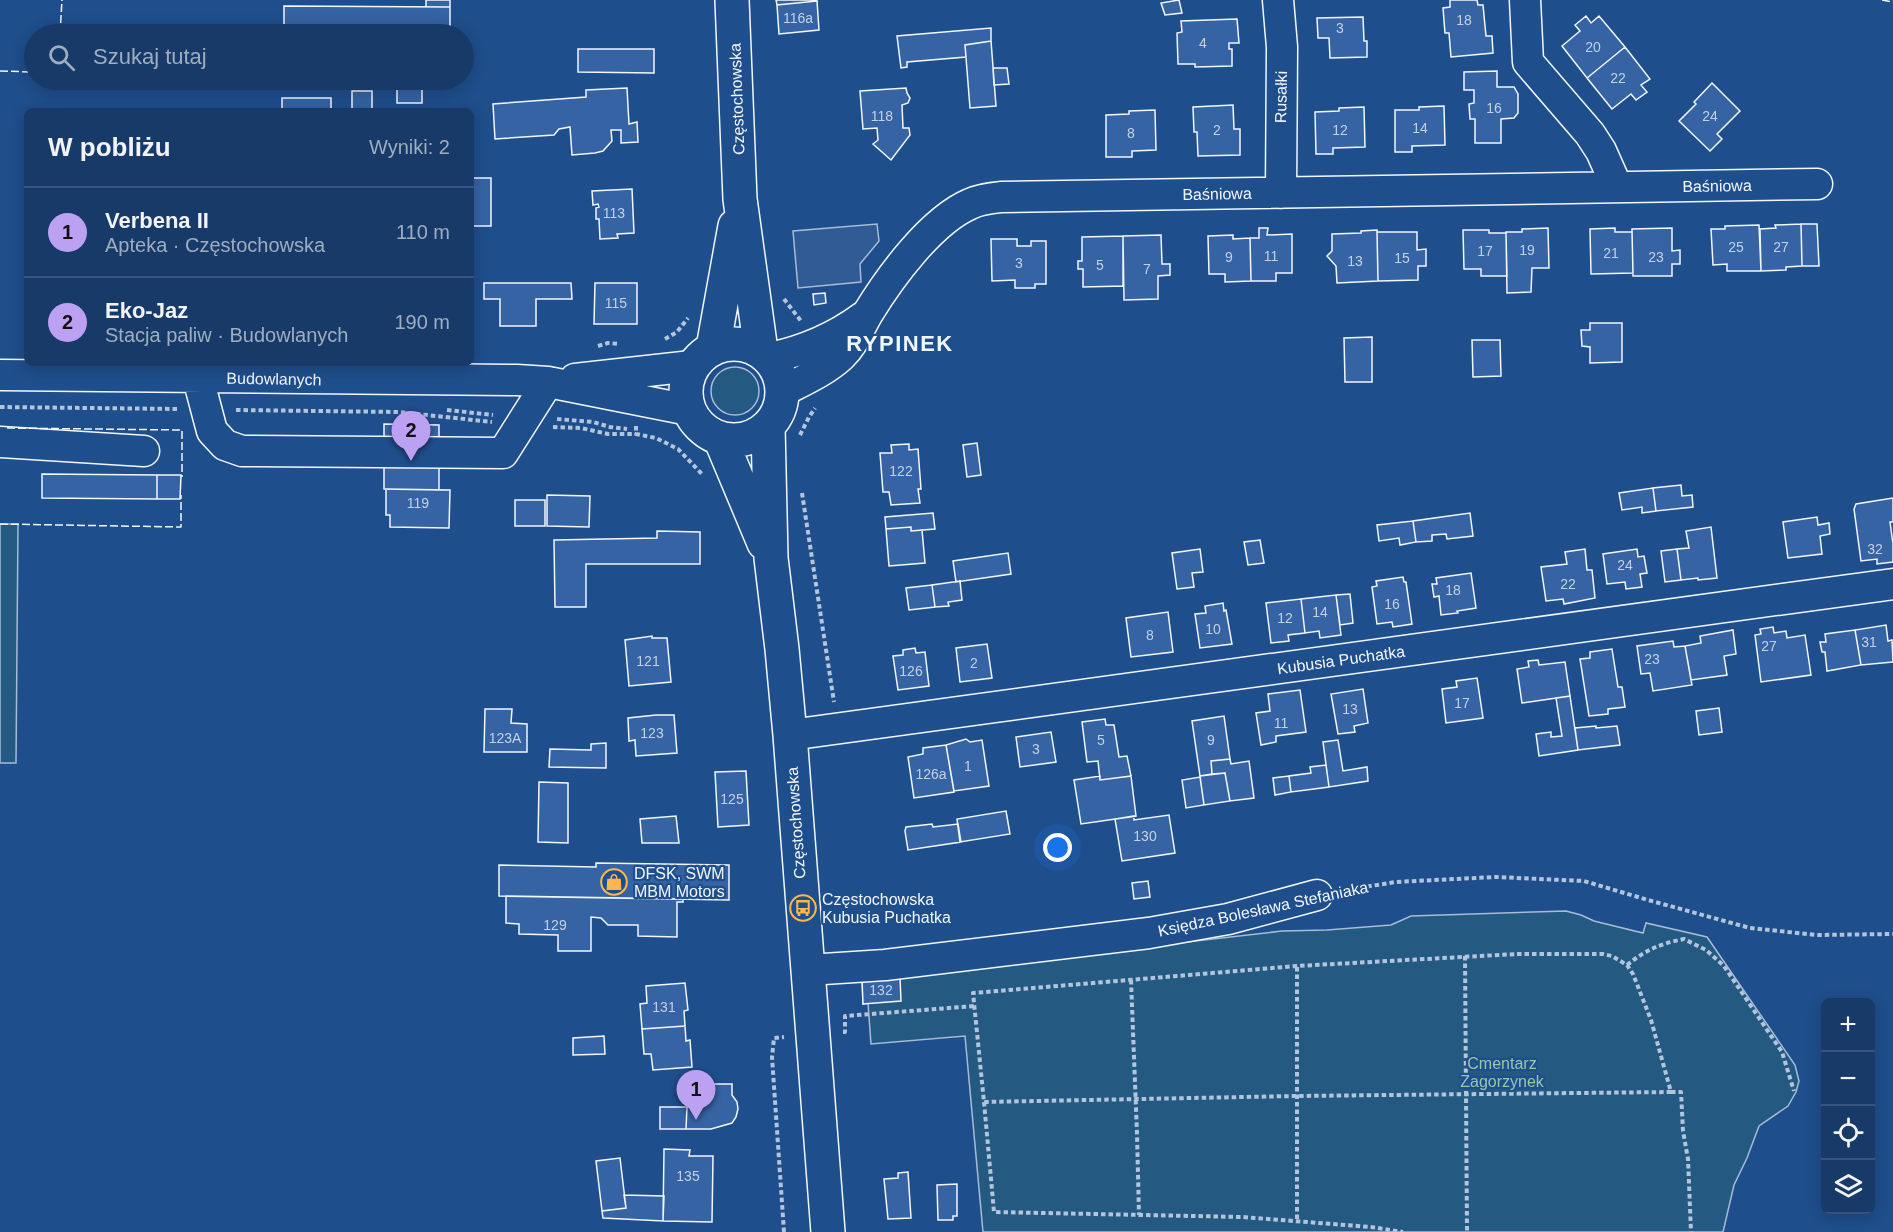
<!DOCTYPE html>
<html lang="pl">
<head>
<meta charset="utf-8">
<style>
  body { margin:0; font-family:Helvetica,sans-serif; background:#244571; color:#f1f3f6 }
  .controls { position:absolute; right:18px; bottom:18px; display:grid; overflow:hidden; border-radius:9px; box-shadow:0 3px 15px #0003 }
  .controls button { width:54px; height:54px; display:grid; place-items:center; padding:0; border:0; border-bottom:2px solid #36547d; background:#173a69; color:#f1f3f6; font:30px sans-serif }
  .you { position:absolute; left:1058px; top:848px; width:21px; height:21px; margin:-15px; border:4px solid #fff; border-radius:50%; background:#1a73e8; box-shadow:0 0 0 9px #1a73e833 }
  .badge { display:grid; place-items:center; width:39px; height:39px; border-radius:50%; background:#bca0f2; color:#111; font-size:20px; font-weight:700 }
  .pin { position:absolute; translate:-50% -50px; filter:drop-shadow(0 2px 3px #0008) }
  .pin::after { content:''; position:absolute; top:32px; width:21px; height:18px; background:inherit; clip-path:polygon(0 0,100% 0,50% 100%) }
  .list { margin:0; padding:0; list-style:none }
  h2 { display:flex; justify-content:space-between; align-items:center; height:78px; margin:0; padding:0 24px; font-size:26px }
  h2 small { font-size:20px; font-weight:400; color:#9eadc0 }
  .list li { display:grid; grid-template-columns:39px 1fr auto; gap:18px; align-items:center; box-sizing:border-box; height:90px; padding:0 24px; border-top:2px solid #36547d }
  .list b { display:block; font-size:22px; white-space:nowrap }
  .list p { margin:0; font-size:20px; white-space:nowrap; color:#9eadc0 }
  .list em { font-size:20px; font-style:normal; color:#9eadc0 }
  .icon { flex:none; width:33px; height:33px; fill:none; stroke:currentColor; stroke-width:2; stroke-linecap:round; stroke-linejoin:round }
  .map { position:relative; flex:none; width:1893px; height:1232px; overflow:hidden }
  .search { position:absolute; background:#173a69; box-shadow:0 3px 15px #0003; left:24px; top:24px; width:450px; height:66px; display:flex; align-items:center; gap:15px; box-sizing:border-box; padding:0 21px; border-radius:33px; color:#9eadc0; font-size:22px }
  .panel { position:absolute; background:#173a69; box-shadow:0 3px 15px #0003; left:24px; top:108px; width:450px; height:258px; border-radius:9px }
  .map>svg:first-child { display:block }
</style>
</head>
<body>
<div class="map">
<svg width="1893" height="1232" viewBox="0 0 1893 1232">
  <rect width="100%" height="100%" fill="#1f4e8c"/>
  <path fill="#245a82" stroke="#a8bbd7" stroke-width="1.5" d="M711 391a24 24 0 1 1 48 0a24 24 0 1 1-48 0Z
    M0,524H18L16,763H0Z
    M1566,911L1581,915L1594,921L1643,933L1646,923L1707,937L1795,1065L1799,1081L1796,1092L1788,1106L1759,1126L1747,1158L1734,1185L1723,1232H983L965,1036L871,1044L868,1003L863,1004L862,979L1282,931L1327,930L1391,925L1411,916Z"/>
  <path fill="#305b95" stroke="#a8bbd7" stroke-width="1.5" d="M877,224L879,241L860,264L861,282L798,288L793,231Z"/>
  <path fill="#3563a3" stroke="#f2f6ff" stroke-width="1.5" d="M426,0H450V7H426Z
    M776,0H816L817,1L777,5Z
    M1179,0L1182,13L1165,15L1161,3Z
    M1450,0H1477L1478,5H1483L1486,36H1492L1493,53L1451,57L1449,33H1445L1443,8L1450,7Z
    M817,1L819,30L779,34L777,5Z
    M284,6L450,7V34H284Z
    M1586,16L1591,23L1599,16L1625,47L1587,78L1562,46L1580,31L1575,25Z
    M1363,17L1364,41H1367V57L1330,58L1329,38H1318L1317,18Z
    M1237,19L1239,43H1229V49H1232V66L1195,67V64H1178L1177,33L1182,32L1181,21Z
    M991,28V41L965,45L966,57L907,62V67L901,68L897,36Z
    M991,41L996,106L970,108L965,45Z
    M1625,47L1650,79L1641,85L1647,92L1636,100L1631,94L1612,109L1587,78Z
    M578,49H654V73L578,72Z
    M993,68H1007L1009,84L994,85Z
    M1497,71V87H1514L1518,94V113L1514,118L1501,119V143H1475V119H1470L1469,104L1474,103V90H1464V72Z
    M397,80H422V103H397Z
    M1712,83L1740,111L1717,134L1722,139L1710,151L1679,121L1696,104L1694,102Z
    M627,88L629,124L637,122L638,142L621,143V130H611L612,141L603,151L595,153L572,155L570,127L559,129L554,135L495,139L493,104L586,97V90Z
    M906,88L907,93L910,98L908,103L902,105L903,128H909L910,135L891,160L873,144L878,140L877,128L863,129L860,91Z
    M352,91H372V111H352Z
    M282,98H331V111H282Z
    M1233,105L1234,129H1240V155L1198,156L1197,132H1194L1193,107Z
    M1444,106L1445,145L1412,146V152H1395V110H1419V107Z
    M1364,107L1365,147L1333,148V154H1316L1315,112L1339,111V108Z
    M1155,110L1156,150L1132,151V157H1106V115L1129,114V111Z
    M471,178H491V226H471Z
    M632,189L634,233L617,234L618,238L600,239L599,219H596V208L599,207L598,204L593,205L592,191Z
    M1801,224H1817L1819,266H1802Z
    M1801,224L1802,266L1786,267V270L1761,271L1760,229L1776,228L1775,225Z
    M1759,225L1761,271H1727V264L1713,265L1711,229H1725V226Z
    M1259,228H1268L1267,235L1292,234V273H1276V281H1251L1250,238H1259Z
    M1548,228L1549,268H1532L1531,292L1507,293L1506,232H1522V229Z
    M1615,228V232H1632L1633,273L1591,274L1590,229Z
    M1672,228V251L1680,250V264H1672V276H1633L1632,229Z
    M1377,230L1378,281L1337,283L1336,266L1327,256L1332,251V234L1361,233V231Z
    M1463,230H1489V233H1506L1507,276H1481V269H1464Z
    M1377,232H1417V250L1426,249V266H1418V280L1378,281Z
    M1161,235L1162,264H1170V275L1158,276V299L1124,300L1123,236Z
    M1233,235V239L1250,238L1251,281L1225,282V274H1209L1208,236Z
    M1123,236V286L1083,287V269H1078V261H1082V237Z
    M991,239H1017V246H1031V241H1046V284H1035V288H1015V280L992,281Z
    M484,283H571L572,299H536V326H500V299H484Z
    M595,283H637V324H594Z
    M825,293L826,303L814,305L813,294Z
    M1590,323H1622V362L1590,363V347L1582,346L1581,330H1590Z
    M1372,337V382H1345L1344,338Z
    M1472,340H1500L1501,376L1473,377Z
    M384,424L439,425V490L384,489Z
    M977,443L981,475L967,477L963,445Z
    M909,444V450L918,449L921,489H918L920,503L891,505L889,492H883L880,453H892L891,445Z
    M42,474L157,475V499L42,498Z
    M157,475H181L180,499H157Z
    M1681,485L1682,496L1692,495L1693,507L1656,511L1653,488Z
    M1653,488L1656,511L1642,513V507L1622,510L1619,493Z
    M386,489L450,490L449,528L390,527V515H386Z
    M547,495L590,496L589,527L547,526Z
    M1893,498V522H1890L1893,544V562L1877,564V559L1861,561L1854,509L1856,504Z
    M515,500H545V526H515Z
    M933,513L935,529L911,531V527L886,529L885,517Z
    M1470,513L1473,536L1447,539L1446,534L1432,535V541L1416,542L1413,521Z
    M1817,517L1818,525L1829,523L1830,534L1820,536L1822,554L1788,558L1783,522Z
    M1413,521L1416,542L1400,545L1399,538L1379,541L1377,525Z
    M911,527V531L922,530L925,563L889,566L886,529Z
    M1711,527L1717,578L1698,580V578L1681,580L1677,549L1689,548L1686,531Z
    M657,531L700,532V564H586V607H555L554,540L657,538Z
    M1260,540L1264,563L1248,565L1244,542Z
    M1200,549L1203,572L1192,573L1194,587L1177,589L1172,553Z
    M1585,549L1587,570H1592L1595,598L1564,604L1563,599L1546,601L1541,567L1567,564L1565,552Z
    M1637,549L1638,557L1644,556L1647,573L1640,574L1642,587L1626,589L1625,582L1607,584L1603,554Z
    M1677,549L1681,580L1665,582L1661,551Z
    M1008,553L1011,574L956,582L953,561Z
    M1471,573L1476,608L1457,611L1458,613L1441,615L1439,596L1434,597L1432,584H1437L1436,578Z
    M1403,577L1404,582H1406L1412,624L1393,627L1392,622L1377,624L1372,587L1377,586L1376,581Z
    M960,581L962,600L948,602L949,606L935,607L932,585Z
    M932,585L935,607L909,610L906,588Z
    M1350,594L1353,623L1340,625L1336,595Z
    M1336,595L1341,635L1320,638L1319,631L1305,633L1301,599Z
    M1301,599L1305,633L1288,635L1289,641L1271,643L1266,603Z
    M1223,603L1224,611L1226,610L1232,644L1200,648L1195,614L1206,613L1205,606Z
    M1168,612L1173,652L1131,657L1126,618Z
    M1886,625L1888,641L1892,640L1893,662L1861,665L1855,630Z
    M1773,627L1774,633L1786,631L1787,638L1805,635L1811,675L1761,682L1755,635L1761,634L1760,629Z
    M1733,630L1736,654L1724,656L1727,675L1691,680L1685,646L1701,643L1700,636Z
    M1855,630L1861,665L1827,671L1825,652H1822L1820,642H1826L1825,634Z
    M652,636V638H667L671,682L629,686L625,640Z
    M1673,641L1674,647L1685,646L1692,685L1653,691L1650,673L1641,674L1637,646Z
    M987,644L992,678L960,682L956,648Z
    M915,648L916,653L925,652L929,686L898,690L893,656L903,655V650Z
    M1612,649L1618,687H1622L1625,707L1608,709V714L1589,716L1580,659L1590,658V652Z
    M1538,660L1539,665L1565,662L1570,696L1522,703L1517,669L1529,667L1528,661Z
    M1477,678L1483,718L1446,723L1442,689L1457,687L1456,681Z
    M1363,689L1368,723L1354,726L1355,732L1338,734L1331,694Z
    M1300,690L1306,732L1276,736V742L1261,745L1256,713L1270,711L1268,694Z
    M1570,696L1578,750L1539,756L1536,734L1551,732V737L1562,736L1556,698Z
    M1719,708L1722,732L1699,735L1696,711Z
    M485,709H512L511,723L527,724V752H484Z
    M656,715H674L677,753L636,756L635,740L629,741L628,718Z
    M1224,716L1230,759L1211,761L1212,774L1200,776L1192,721Z
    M1105,719L1106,725H1114L1119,757L1127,756L1131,776L1100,780L1098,761L1087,762L1082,722Z
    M1596,726V728L1617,726L1620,745L1578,750L1575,728Z
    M1051,732L1056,762L1020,767L1016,737Z
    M966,739L970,742L982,740L989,786L954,791L946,745Z
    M1338,740L1343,771L1367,767L1368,781L1329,787L1323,742Z
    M606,743V768L549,767L550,749L591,750V744Z
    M946,745L954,792L914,798L908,757L923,754V748Z
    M1230,759L1231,764L1249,761L1254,798L1230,801L1225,773L1212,774L1211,761Z
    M1326,765L1329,787L1291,792L1289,776L1311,773L1310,767Z
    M746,771L749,825L718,827L715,772Z
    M1225,773L1230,801L1204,805L1200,776Z
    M1100,776V780L1131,776L1136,816L1081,824L1074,780Z
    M1289,776L1291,792L1275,795L1273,778Z
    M1200,777L1204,805L1186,808L1182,780Z
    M539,782L568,783V843L538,842Z
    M1006,811L1010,834L960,842L957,819Z
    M1169,815L1175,853L1122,861L1115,819L1134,816V820Z
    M676,816L679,843H642L640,819Z
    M932,824L933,827L958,824L961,842L908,850L905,831L906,827Z
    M596,863L729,865V900L499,896V865L596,867Z
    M1148,881L1150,897L1134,899L1132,883Z
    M506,896L683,899V902H677V937L638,936V925H608L601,918L591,917V951H558V935L519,934V924L506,923Z
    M900,977L901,1001L863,1004L862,979Z
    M685,983L688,1010L684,1011L685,1026L642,1029L640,1004L647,1003L646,986Z
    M685,1026L686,1041L690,1040L692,1067L653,1070L651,1054H644L642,1029Z
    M604,1036L605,1054L573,1055V1038Z
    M692,1084H732V1095L737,1102L738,1109L736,1117L732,1123L711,1129H686L687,1107H692Z
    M660,1107H687L686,1129H660Z
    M664,1149L690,1150L689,1156H713L712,1222L663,1221Z
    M620,1158L626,1208L602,1211L596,1161Z
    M908,1172L911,1218L888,1219L884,1179L898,1178V1173Z
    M957,1184V1216H953V1220H938L937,1185Z
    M624,1195L664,1196L663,1221L603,1218L602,1211L626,1208Z"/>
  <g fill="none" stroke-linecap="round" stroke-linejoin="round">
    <g stroke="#f2f6ff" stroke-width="33">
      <path id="minor" d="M1278,0L1282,47L1281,193
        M1525,0L1528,62L1590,134L1601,151L1617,187
        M770,358C803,351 836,337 863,317
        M0,375L517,380L548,382L689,410
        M198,378L212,431L225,445L242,451L503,453L548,382
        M575,379L692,366
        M783,391C802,381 825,371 841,356C854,344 859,328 868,313C890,277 931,221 970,204C980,199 991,198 1001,197L1817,184
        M0,442L144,451
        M790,735L1893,584
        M808,970L885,965L1149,933L1228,919L1317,895"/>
    </g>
    <g stroke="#f2f6ff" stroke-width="36">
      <path id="major" d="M732,0L740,199L761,351
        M686 392a48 48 0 1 1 96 0a48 48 0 1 1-96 0Z
        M713,348L735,226
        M768,426L771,558L782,649L790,735L828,1232
        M720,438L764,543"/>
    </g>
    <path stroke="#b3c4dc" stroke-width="4" stroke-dasharray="4.5 3" stroke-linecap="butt" d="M784,299L801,321
      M665,339L677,332L688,318
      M598,346L608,343L620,344
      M0,407L177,409
      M236,410L399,412L492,422
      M447,410L493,415
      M557,419L593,422L610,427L627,429
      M636,426V434L656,438L678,449L702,474
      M553,427L581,428L608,434H636
      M800,435L809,417L815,408
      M802,493L834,702
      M1345,890L1396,882L1496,877L1584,881L1648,900L1750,928L1817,935L1893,934
      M1517,954H1603L1612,956L1627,965L1633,974L1651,1020L1671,1092L1296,1096L984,1102L973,993L1297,966Z
      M1465,956L1467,1232
      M1627,965C1647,949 1660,944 1684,939L1706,950L1724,966L1782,1052L1794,1091
      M1297,967V1221
      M1131,980L1137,1134L1139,1215
      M843,1032H845V1016L975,1006
      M1671,1092H1681L1683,1131L1688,1159L1691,1232
      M984,1102L994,1212L1242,1217L1371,1227L1403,1232
      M784,1232L772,1057L774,1038L784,1037"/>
    <use href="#minor" stroke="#1f4e8c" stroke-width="30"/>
    <use href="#major" stroke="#1f4e8c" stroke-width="33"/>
    <path stroke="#f2f6ff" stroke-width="1.5" stroke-dasharray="8 3" stroke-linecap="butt" d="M1882,0L1893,2
      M60,34L62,0
      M0,71L34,72
      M7,428L182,430V477
      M0,524L181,527V495"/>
  </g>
  <defs>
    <g id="shop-ring" transform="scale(1.35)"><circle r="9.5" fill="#1f4e8c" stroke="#ffb74d" stroke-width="1.5"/><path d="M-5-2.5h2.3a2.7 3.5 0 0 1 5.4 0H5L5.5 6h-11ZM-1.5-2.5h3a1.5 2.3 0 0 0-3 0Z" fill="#ffb74d"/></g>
    <g id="bus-ring" transform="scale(1.35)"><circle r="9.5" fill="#1f4e8c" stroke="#ffb74d" stroke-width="1.5"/><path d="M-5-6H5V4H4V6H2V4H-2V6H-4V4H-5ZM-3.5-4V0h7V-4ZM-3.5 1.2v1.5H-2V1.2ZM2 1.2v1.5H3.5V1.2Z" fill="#ffb74d"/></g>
  </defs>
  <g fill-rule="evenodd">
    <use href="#shop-ring" x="614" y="882"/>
    <use href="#bus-ring" x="803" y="908"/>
  </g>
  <g text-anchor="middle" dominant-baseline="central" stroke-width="4.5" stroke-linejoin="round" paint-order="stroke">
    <g font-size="14" fill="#c3d1e8">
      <text x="798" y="18">116a</text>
      <text x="1464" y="20">18</text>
      <text x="1340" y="28">3</text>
      <text x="1203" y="43">4</text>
      <text x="1593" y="47">20</text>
      <text x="1618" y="78">22</text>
      <text x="1494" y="108">16</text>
      <text x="882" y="116">118</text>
      <text x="1710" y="116">24</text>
      <text x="1420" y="128">14</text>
      <text x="1217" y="130">2</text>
      <text x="1340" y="130">12</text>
      <text x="1131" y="133">8</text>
      <text x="614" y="213">113</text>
      <text x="1736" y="247">25</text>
      <text x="1781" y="247">27</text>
      <text x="1527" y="250">19</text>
      <text x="1485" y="251">17</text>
      <text x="1611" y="253">21</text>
      <text x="1271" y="256">11</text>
      <text x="1229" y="257">9</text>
      <text x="1656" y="257">23</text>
      <text x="1402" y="258">15</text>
      <text x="1355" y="261">13</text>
      <text x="1019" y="263">3</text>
      <text x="1100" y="265">5</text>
      <text x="1147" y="269">7</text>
      <text x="616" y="303">115</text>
      <text x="901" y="471">122</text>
      <text x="418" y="503">119</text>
      <text x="1875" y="549">32</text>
      <text x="1625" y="565">24</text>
      <text x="1568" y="584">22</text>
      <text x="1453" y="590">18</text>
      <text x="1392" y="604">16</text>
      <text x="1320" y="612">14</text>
      <text x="1285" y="618">12</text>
      <text x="1213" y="629">10</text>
      <text x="1150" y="635">8</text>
      <text x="1869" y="642">31</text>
      <text x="1769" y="646">27</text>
      <text x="1652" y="659">23</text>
      <text x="648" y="661">121</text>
      <text x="974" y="663">2</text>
      <text x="911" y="671">126</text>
      <text x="1462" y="703">17</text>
      <text x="1350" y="709">13</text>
      <text x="1281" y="723">11</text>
      <text x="652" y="733">123</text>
      <text x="505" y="738">123A</text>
      <text x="1101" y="740">5</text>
      <text x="1211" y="740">9</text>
      <text x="1036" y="749">3</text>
      <text x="968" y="766">1</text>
      <text x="931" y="774">126a</text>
      <text x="732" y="799">125</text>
      <text x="1145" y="836">130</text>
      <text x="555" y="925">129</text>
      <text x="881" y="990">132</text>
      <text x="664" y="1007">131</text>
      <text x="688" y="1176">135</text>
    </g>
    <g font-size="16" fill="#f2f6ff" stroke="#1f4e8c">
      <text transform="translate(1281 97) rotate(-89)">Rusałki</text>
      <text transform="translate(737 99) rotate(-92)">Częstochowska</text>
      <text transform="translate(1717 186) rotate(-1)">Baśniowa</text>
      <text transform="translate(1217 194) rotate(-1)">Baśniowa</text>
      <text transform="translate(274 379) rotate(1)">Budowlanych</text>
      <text transform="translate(1341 660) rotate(-8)">Kubusia Puchatka</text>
      <text transform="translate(796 823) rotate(-94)">Częstochowska</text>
      <text transform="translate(1263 909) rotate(-12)">Księdza Bolesława Stefaniaka</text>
    </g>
    <g font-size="16" fill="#f2f6ff" stroke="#1f4e8c" text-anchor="start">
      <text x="634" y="873">DFSK, SWM<tspan x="634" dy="18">MBM Motors</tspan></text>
      <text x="822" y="899">Częstochowska<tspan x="822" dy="18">Kubusia Puchatka</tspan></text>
    </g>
    <g font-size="16" fill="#97c8a6" stroke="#1f4e8c">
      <text x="1502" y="1063">Cmentarz<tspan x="1502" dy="18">Zagorzynek</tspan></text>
    </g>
    <g font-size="22" font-weight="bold" letter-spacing="1.5" fill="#f2f6ff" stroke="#1f4e8c">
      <text x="900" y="343">RYPINEK</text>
    </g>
  </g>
</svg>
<div class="controls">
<button>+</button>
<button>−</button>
<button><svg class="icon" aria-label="locate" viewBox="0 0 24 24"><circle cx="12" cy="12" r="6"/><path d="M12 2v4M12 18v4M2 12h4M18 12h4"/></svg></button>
<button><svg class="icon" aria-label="layers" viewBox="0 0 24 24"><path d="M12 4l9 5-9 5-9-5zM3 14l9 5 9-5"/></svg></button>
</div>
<div class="you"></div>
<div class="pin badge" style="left:696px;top:1120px">1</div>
<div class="pin badge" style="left:411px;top:461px">2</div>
<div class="search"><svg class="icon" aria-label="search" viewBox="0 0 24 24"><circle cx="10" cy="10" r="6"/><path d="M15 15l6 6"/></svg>Szukaj tutaj</div>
<section class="panel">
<h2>W pobliżu<small>Wyniki: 2</small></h2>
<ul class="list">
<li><span class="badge">1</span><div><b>Verbena II</b><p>Apteka · Częstochowska</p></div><em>110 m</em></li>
<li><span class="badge">2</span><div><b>Eko-Jaz</b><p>Stacja paliw · Budowlanych</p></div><em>190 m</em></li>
</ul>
</section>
</div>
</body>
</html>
